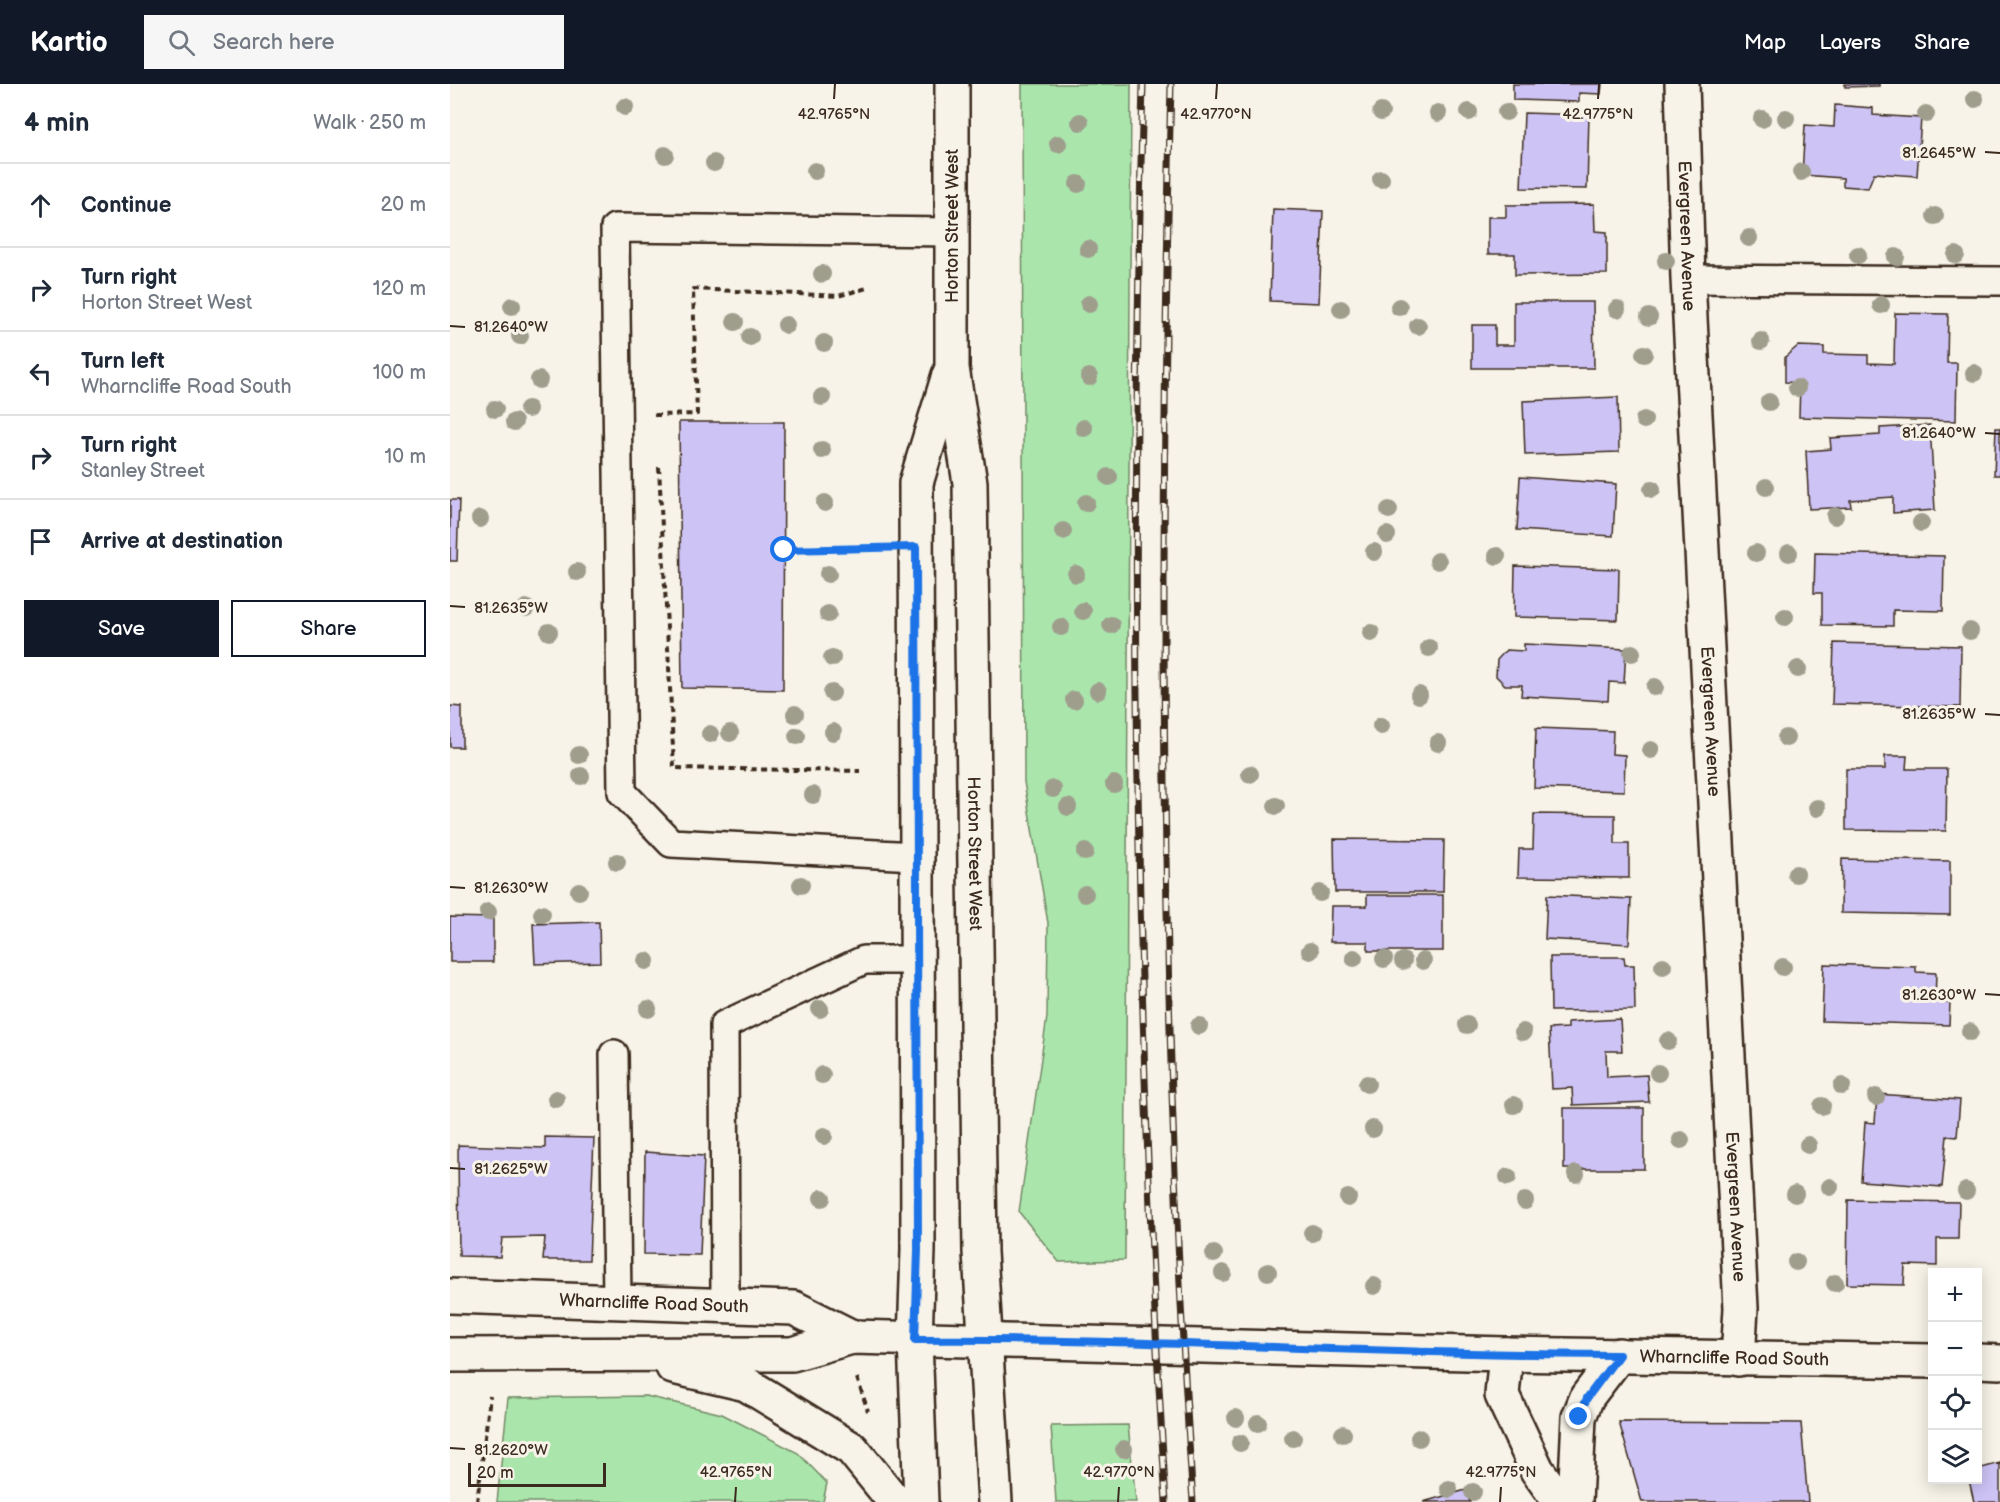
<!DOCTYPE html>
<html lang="en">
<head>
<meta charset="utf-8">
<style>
  body { margin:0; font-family:"Balsamiq Sans",sans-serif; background:#f6f6f7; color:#1f2937 }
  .controls { position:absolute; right:18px; bottom:18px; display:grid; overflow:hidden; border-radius:0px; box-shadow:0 3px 15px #0003 }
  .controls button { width:54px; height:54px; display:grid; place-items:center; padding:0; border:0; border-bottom:2px solid #e0e1e3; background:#fff; color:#1f2937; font:30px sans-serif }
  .scale { position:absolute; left:18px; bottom:15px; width:138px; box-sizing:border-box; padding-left:6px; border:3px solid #3b2a1e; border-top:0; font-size:16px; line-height:21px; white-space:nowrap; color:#3b2a1e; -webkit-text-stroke:4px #f7f3e8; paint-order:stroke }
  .stop { position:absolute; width:18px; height:18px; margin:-14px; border:4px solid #1a73e8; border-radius:50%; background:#fff }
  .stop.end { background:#1a73e8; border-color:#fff; box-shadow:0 2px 6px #0008 }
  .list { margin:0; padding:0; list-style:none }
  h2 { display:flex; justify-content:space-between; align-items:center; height:78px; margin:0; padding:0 24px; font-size:26px }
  h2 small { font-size:20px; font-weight:400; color:#747a83 }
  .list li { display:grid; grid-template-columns:39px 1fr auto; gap:18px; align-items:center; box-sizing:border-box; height:84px; padding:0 24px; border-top:2px solid #e0e1e3 }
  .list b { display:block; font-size:22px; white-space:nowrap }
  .list p { margin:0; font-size:20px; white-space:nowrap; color:#747a83 }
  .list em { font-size:20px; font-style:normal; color:#747a83 }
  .actions { display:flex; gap:12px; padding:18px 24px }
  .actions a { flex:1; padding:14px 0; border:2px solid #111827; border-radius:0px; text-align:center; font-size:21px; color:#111827 }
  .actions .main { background:#111827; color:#fff }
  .icon { flex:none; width:33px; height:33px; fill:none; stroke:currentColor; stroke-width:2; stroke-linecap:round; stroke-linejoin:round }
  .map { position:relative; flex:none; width:1550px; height:1418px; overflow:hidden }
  header { display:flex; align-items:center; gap:36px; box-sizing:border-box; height:84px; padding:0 30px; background:#111827; color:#fff }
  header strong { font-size:28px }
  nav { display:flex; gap:33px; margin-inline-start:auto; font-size:21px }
  .search { width:420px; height:54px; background:#f6f6f7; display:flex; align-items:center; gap:15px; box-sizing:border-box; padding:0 21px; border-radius:0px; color:#747a83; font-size:22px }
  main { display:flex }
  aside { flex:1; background:#fff }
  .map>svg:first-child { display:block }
</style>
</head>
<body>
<header>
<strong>Kartio</strong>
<div class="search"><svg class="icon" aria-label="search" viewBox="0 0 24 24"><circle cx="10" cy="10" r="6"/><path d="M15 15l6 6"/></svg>Search here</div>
<nav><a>Map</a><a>Layers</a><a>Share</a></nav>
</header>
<main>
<aside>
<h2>4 min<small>Walk · 250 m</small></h2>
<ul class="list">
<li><svg class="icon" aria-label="ahead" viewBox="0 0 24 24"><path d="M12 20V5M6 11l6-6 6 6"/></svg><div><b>Continue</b></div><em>20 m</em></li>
<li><svg class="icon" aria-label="right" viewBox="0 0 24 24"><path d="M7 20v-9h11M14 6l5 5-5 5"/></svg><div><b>Turn right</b><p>Horton Street West</p></div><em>120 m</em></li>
<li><svg class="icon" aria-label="left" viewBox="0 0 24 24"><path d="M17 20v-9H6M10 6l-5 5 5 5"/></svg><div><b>Turn left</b><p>Wharncliffe Road South</p></div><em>100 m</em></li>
<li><svg class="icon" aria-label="right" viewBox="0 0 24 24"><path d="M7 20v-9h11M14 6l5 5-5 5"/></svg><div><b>Turn right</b><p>Stanley Street</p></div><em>10 m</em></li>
<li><svg class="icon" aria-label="arrive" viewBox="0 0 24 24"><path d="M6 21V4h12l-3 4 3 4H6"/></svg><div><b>Arrive at destination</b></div></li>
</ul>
<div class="actions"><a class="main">Save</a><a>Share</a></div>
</aside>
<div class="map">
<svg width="1550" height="1418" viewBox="0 0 1550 1418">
  <rect width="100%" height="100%" fill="#f7f3e8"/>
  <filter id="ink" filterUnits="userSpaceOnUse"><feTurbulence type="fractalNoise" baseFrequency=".0167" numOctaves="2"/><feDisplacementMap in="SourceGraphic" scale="12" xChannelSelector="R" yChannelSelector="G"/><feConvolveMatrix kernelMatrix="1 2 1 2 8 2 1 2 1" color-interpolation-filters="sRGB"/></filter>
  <g filter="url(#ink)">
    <path fill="#aae6ac" stroke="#728865" stroke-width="1.5" d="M572,0H681L675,1176L609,1178L569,1128L597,933L598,839L574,698Z
      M196,1312L272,1330L348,1369L377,1399L373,1418H47L58,1314Z
      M678,1341L686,1418H606L601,1342Z"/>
    <path fill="#cdc3f5" stroke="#3b2a1e" stroke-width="1.5" d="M1063,0H1152L1151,10L1129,9V18L1063,16Z
      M1395,0H1429V2L1395,3Z
      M1385,21L1423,24V31L1471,34L1467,92L1424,89L1418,104L1393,102V94L1352,91L1355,41L1384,43Z
      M1074,29L1139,31L1137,105L1071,104Z
      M1144,120L1145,147L1157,148V190L1065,191V170H1038V133H1056V121Z
      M823,125L873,127L869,219L820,217Z
      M1064,218H1143L1144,284H1022V241H1045V261H1064Z
      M1445,229L1498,230L1497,279H1507L1506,337L1349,333L1350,299L1335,298V273L1348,262L1374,263V270L1418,271V279L1444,280Z
      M1168,313L1169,368L1075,371L1073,317Z
      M229,338H334L333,606L232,604Z
      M1480,341L1485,426L1443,429V413L1400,416L1401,423L1359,425L1356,367L1381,365L1380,354L1430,351V344Z
      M1546,344H1550V391H1544Z
      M1070,393L1166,400L1163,452L1067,446Z
      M0,416H9L7,477H0Z
      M1365,469L1494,472L1493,527L1443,526V542L1372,541V509H1364Z
      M1065,482L1169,485L1168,536L1064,533Z
      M1384,559L1511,562L1510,623L1382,620Z
      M1074,560L1176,565L1174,599L1159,598L1158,617L1071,612L1072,601H1055L1046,592L1047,576L1056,566L1074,567Z
      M0,622L12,623V663H0Z
      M1086,644L1163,647L1162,670L1175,671L1174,707L1084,704Z
      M1435,672H1457L1456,685H1497L1496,747L1396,746V685H1435Z
      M1084,730L1165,731V760H1179V794L1068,793L1069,765H1083Z
      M884,755L994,756L993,808H885Z
      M1392,775L1500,777V831L1391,829Z
      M917,811H993V867H918V858H880L881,822H917Z
      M1097,811L1181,815L1179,860L1095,855Z
      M0,833L43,834V878H0Z
      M149,838L150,878L85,880L83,840Z
      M1100,873H1174L1175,881H1184L1185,926L1101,927Z
      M1374,880L1466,883V888L1486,889L1485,918L1500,919L1499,941L1372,937Z
      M1170,935L1172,967H1156L1157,993L1197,991L1199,1018L1123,1021L1122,1004L1102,1005L1099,945L1118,944V938Z
      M1427,1010L1510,1016L1507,1053L1497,1052L1492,1103L1411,1097L1415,1038L1425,1039Z
      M1114,1024H1194V1085H1114Z
      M95,1053L144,1054L139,1176H93L95,1153L52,1154L50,1173L9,1172L8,1061L95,1064Z
      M195,1068L254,1072L250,1171L194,1170Z
      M1398,1116L1509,1118L1508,1155H1487V1182L1455,1181L1454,1201L1397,1200Z
      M1169,1338L1351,1339L1358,1418H1192Z
      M1550,1379V1418H1524L1519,1396H1528V1385Z
      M1016,1406L1020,1418H973Z"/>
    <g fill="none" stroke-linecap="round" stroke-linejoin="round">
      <g stroke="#3b2a1e" stroke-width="32">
        <path id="lane" d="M1238,195L1550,197
          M465,772L221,759L172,708L165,144L502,148
          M164,970L167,1218
          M275,1222L274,941L414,876H466"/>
      </g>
      <g stroke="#3b2a1e" stroke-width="38">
        <g id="street">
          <path id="s1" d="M1232,0L1238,195L1291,1224L1288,1275"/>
        </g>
      </g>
      <g stroke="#3b2a1e" stroke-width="38">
        <g id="secondary">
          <path id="s2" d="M502,0V284L520,399L530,1168L545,1418"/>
          <path id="s3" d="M0,1212L344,1224L402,1253"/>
          <path d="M1056,1270L1052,1311L1087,1386L1110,1418"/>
          <path id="s4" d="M0,1271L342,1270L402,1253L1056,1270L1482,1277"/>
          <path d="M1528,1277L1550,1278"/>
          <path d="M223,1283L296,1300L402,1365L445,1418"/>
          <path d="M471,1418L465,1256L468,1166L466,399L499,291"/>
          <path d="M1125,1418L1129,1333L1137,1313L1169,1271"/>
        </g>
      </g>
      <path stroke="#3b2a1e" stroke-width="4" stroke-dasharray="6 4.5" stroke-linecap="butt" d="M206,333V331L247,330L243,205L388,212L417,204
        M209,383L224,684L410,687
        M334,466L426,464
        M407,1294L418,1327
        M27,1418L40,1312"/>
      <use href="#lane" stroke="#f7f3e8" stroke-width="27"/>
      <use href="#street" stroke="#f7f3e8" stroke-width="33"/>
      <use href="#secondary" stroke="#f7f3e8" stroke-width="33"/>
      <g stroke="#3b2a1e" stroke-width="7">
        <path id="rail" d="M693,0C680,473 685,946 716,1418
          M721,0C709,473 710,946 743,1418"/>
      </g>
      <use href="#rail" stroke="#f7f3e8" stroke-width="4.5" stroke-dasharray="14" stroke-linecap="butt"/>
    </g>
    <g fill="#9f9e8d">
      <circle cx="1525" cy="15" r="9"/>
      <circle cx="175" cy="23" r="9"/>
      <circle cx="931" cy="28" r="9"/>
      <circle cx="1019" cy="28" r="9"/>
      <circle cx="1056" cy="28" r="9"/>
      <circle cx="988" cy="29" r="9"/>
      <circle cx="1476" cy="30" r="9"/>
      <circle cx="1336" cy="34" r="9"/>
      <circle cx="1312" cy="35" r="9"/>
      <circle cx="630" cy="38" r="9"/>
      <circle cx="608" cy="60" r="9"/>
      <circle cx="215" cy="71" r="9"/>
      <circle cx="264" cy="79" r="9"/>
      <circle cx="365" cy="87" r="9"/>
      <circle cx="1351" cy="88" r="9"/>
      <circle cx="931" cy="95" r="9"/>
      <circle cx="628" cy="100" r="9"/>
      <circle cx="1485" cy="132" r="9"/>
      <circle cx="1299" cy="154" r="9"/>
      <circle cx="638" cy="165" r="9"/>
      <circle cx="1408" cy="171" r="9"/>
      <circle cx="1506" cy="171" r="9"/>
      <circle cx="1446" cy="173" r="9"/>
      <circle cx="1216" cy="177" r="9"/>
      <circle cx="372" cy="190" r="9"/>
      <circle cx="639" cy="220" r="9"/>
      <circle cx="1431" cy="221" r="9"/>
      <circle cx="62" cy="222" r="9"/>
      <circle cx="949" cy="223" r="9"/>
      <circle cx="891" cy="225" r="9"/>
      <circle cx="1167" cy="225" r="9"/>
      <circle cx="1199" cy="233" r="9"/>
      <circle cx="285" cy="238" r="9"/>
      <circle cx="336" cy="241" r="9"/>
      <circle cx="968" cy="242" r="9"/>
      <circle cx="70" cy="252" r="9"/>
      <circle cx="300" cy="253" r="9"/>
      <circle cx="1311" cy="257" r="9"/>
      <circle cx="374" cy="259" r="9"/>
      <circle cx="1194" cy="270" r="9"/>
      <circle cx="1524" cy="289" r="9"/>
      <circle cx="639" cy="293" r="9"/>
      <circle cx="89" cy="296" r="9"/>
      <circle cx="1347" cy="304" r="9"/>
      <circle cx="372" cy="313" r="9"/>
      <circle cx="1319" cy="318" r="9"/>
      <circle cx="45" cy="325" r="9"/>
      <circle cx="78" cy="325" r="9"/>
      <circle cx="1194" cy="336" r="9"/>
      <circle cx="64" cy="338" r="9"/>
      <circle cx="634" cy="344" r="9"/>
      <circle cx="372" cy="366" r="9"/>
      <circle cx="659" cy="393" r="9"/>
      <circle cx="1316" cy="403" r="9"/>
      <circle cx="1202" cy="405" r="9"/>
      <circle cx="375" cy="419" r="9"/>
      <circle cx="636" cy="419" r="9"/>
      <circle cx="939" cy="426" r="9"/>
      <circle cx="1385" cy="432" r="9"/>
      <circle cx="30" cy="435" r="9"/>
      <circle cx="1471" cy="439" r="9"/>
      <circle cx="613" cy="447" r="9"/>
      <circle cx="937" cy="451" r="9"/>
      <circle cx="924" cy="468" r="9"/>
      <circle cx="1306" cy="469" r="9"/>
      <circle cx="1339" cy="469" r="9"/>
      <circle cx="1047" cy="472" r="9"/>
      <circle cx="988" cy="477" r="9"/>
      <circle cx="127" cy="488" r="9"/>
      <circle cx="378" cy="490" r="9"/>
      <circle cx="626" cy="490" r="9"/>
      <circle cx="76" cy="524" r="9"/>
      <circle cx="633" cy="527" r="9"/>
      <circle cx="378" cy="530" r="9"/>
      <circle cx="1335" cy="533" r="9"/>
      <circle cx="661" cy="541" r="9"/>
      <circle cx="611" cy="543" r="9"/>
      <circle cx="1520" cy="547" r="9"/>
      <circle cx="99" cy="548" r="9"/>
      <circle cx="921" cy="549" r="9"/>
      <circle cx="979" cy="564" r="9"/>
      <circle cx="1182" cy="569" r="9"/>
      <circle cx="382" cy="574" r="9"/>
      <circle cx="1348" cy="585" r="9"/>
      <circle cx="1205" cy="603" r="9"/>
      <circle cx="648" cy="607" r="9"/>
      <circle cx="382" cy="609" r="9"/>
      <circle cx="969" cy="611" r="9"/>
      <circle cx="624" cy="616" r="9"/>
      <circle cx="345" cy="630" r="9"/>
      <circle cx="931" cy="642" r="9"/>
      <circle cx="383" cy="648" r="9"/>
      <circle cx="280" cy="649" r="9"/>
      <circle cx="260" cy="650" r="9"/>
      <circle cx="347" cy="652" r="9"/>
      <circle cx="1336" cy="654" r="9"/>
      <circle cx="988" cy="659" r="9"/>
      <circle cx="1201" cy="666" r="9"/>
      <circle cx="129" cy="671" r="9"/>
      <circle cx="800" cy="690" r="9"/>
      <circle cx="131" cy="692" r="9"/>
      <circle cx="664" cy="700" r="9"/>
      <circle cx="603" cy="705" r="9"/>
      <circle cx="363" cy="711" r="9"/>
      <circle cx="826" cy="722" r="9"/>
      <circle cx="618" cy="723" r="9"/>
      <circle cx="1367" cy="724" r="9"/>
      <circle cx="635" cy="768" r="9"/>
      <circle cx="167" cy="778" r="9"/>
      <circle cx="1346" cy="790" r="9"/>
      <circle cx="351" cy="801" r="9"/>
      <circle cx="129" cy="807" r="9"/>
      <circle cx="870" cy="809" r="9"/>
      <circle cx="635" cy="810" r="9"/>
      <circle cx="38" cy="828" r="9"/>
      <circle cx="92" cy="830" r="9"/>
      <circle cx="860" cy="867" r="9"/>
      <circle cx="904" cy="874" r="9"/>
      <circle cx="934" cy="875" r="9"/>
      <circle cx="196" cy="877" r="9"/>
      <circle cx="953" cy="877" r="9"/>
      <circle cx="973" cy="877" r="9"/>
      <circle cx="1213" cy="882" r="9"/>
      <circle cx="1333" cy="883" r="9"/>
      <circle cx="198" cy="925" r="9"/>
      <circle cx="370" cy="925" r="9"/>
      <circle cx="1017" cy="941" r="9"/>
      <circle cx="749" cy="942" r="9"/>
      <circle cx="1073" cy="948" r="9"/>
      <circle cx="1520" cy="948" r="9"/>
      <circle cx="1218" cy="957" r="9"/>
      <circle cx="1208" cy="989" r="9"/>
      <circle cx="372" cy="991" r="9"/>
      <circle cx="917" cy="1000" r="9"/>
      <circle cx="1392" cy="1002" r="9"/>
      <circle cx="1426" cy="1013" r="9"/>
      <circle cx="106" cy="1015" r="9"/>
      <circle cx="1064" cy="1021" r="9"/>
      <circle cx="1372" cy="1022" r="9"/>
      <circle cx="923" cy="1045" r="9"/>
      <circle cx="374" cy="1052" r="9"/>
      <circle cx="1231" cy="1056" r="9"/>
      <circle cx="1358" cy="1061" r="9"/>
      <circle cx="1126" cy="1090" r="9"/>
      <circle cx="1058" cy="1093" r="9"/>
      <circle cx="1380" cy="1103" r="9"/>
      <circle cx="1516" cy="1107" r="9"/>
      <circle cx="1345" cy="1110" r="9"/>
      <circle cx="372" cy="1114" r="9"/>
      <circle cx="898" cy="1114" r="9"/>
      <circle cx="1075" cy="1117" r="9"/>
      <circle cx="862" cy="1149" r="9"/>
      <circle cx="764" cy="1170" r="9"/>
      <circle cx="1346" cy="1178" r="9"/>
      <circle cx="818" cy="1188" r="9"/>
      <circle cx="773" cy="1189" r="9"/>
      <circle cx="1385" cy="1199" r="9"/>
      <circle cx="924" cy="1202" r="9"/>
      <circle cx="786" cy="1334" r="9"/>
      <circle cx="808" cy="1339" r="9"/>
      <circle cx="893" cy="1350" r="9"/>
      <circle cx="843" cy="1354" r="9"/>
      <circle cx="969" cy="1354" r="9"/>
      <circle cx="790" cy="1359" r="9"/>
      <circle cx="674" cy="1365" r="9"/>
      <circle cx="999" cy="1405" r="9"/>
      <circle cx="1023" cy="1408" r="9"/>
    </g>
  </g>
  <g fill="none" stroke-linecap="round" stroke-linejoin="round" filter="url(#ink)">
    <path stroke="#1a73e8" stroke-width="8" d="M334,466L466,463L468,1166L465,1256C700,1254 934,1271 1169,1271L1137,1314L1129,1333"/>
  </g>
  <path fill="none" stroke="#3b2a1e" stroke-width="2" d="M384,15L385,0M766,15L767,0M1148,15L1149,0M1535,68L1550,69M0,242L15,243M1535,349L1550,350M0,522L15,523M1535,630L1550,631M0,803L15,804M1535,910L1550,911M0,1084L15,1085M0,1364L15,1365M285,1418L286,1403M668,1418L669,1403M1050,1418L1051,1403"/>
  <g text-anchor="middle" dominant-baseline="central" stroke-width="6" stroke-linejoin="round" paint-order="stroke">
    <g font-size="18" fill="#3b2a1e" stroke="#f7f3e8">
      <text transform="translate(502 142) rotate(-90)">Horton Street West</text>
      <text stroke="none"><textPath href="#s1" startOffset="152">Evergreen Avenue</textPath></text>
      <text stroke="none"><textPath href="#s1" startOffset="638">Evergreen Avenue</textPath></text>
      <text stroke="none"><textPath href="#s2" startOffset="771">Horton Street West</textPath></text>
      <text stroke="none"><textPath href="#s1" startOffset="1124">Evergreen Avenue</textPath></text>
      <text stroke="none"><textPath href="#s3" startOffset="204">Wharncliffe Road South</textPath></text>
      <text stroke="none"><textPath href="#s4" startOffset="1287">Wharncliffe Road South</textPath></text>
    </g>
  </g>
  <g font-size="15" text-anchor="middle" fill="#3b2a1e" stroke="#f7f3e8" stroke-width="6" stroke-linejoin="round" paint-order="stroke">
    <text x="384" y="35">42.9765°N</text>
    <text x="766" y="35">42.9770°N</text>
    <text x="1148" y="35">42.9775°N</text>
    <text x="1489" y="74">81.2645°W</text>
    <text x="61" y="248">81.2640°W</text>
    <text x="1489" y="354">81.2640°W</text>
    <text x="61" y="529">81.2635°W</text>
    <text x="1489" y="635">81.2635°W</text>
    <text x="61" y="809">81.2630°W</text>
    <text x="1489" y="916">81.2630°W</text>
    <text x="61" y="1090">81.2625°W</text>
    <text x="61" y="1371">81.2620°W</text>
    <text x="286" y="1393">42.9765°N</text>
    <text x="669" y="1393">42.9770°N</text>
    <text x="1051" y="1393">42.9775°N</text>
  </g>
</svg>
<div class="controls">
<button>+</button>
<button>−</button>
<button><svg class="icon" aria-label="locate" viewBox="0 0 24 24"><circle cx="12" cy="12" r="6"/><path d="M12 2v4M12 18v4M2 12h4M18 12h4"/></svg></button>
<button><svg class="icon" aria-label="layers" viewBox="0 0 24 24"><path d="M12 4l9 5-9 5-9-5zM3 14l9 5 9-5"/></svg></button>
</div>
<div class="scale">20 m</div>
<div class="stop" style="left:334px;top:466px"></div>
<div class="stop end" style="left:1129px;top:1333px"></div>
</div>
</main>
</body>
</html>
